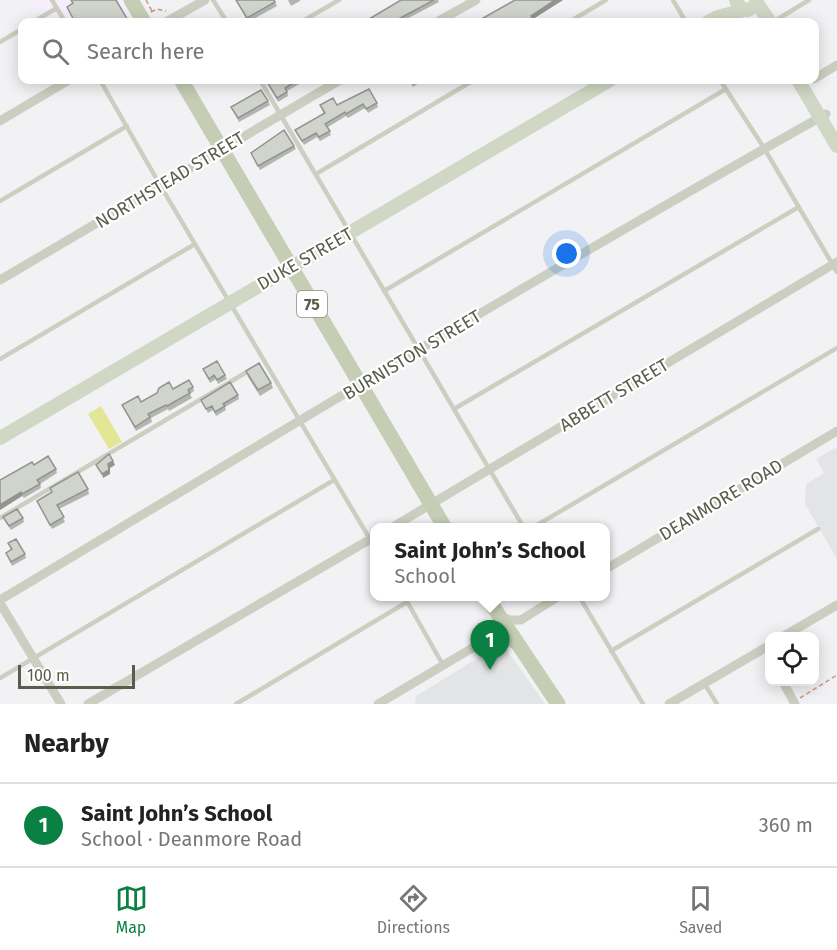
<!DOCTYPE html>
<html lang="en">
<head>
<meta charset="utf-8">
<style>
  body { margin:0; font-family:"Fira Sans",sans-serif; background:#f2f2f2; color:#222 }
  .controls { position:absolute; right:18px; bottom:18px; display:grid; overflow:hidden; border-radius:12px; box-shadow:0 3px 15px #0003 }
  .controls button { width:54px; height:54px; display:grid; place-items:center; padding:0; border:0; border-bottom:2px solid #e0e0e0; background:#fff; color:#222; font:30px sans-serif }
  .scale { position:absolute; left:18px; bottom:15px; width:117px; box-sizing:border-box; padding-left:6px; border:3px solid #585e4b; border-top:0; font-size:16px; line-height:21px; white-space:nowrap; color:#585e4b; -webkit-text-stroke:4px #fff; paint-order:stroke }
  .you { position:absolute; left:567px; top:254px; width:21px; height:21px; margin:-15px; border:4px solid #fff; border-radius:50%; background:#1a73e8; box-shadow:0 0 0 9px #1a73e833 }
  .badge { display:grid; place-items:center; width:39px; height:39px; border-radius:50%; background:#0b8043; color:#fff; font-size:20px; font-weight:700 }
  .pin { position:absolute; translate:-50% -50px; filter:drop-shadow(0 2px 3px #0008) }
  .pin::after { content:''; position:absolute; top:32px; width:21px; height:18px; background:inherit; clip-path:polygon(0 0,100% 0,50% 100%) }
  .popup { position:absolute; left:370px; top:523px; width:240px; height:78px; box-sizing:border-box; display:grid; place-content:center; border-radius:12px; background:#fff; filter:drop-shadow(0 2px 4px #0005); font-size:20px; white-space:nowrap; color:#767676 }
  .popup b { font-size:22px; color:#222 }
  .popup::after { content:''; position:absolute; left:50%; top:100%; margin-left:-12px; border:12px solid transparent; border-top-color:#fff }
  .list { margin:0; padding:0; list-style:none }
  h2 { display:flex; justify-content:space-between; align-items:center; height:78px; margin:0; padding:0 24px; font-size:26px }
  h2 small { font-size:20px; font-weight:400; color:#767676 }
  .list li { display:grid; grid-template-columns:39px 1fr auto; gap:18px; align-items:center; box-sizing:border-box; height:84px; padding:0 24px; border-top:2px solid #e0e0e0 }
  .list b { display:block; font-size:22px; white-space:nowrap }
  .list p { margin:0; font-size:20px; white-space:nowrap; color:#767676 }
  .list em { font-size:20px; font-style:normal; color:#767676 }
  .icon { flex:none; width:33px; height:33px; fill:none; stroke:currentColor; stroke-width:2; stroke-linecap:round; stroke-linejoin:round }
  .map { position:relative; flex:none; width:837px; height:704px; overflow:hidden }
  .search { position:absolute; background:#fff; box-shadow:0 3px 15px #0003; left:18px; right:18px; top:18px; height:66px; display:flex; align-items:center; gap:15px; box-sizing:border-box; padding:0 21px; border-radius:12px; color:#767676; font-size:22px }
  .sheet { height:162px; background:#fff }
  nav { display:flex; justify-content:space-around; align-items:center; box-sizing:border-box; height:84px; border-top:2px solid #e0e0e0; background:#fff; font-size:16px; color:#767676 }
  nav a { display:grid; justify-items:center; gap:3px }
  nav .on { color:#0b8043 }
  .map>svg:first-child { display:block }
</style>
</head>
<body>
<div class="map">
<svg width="837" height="704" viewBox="0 0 837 704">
  <rect width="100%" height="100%" fill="#f2f2f4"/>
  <path fill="#f6eefc" d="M30,0H123L136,22H40L42,21Z"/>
  <path fill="#e3e4e5" d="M837,447V559L805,504L806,484L824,473L816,459Z
    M502,643L545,704H415L416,696Z"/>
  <path fill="#e3e795" d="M101,406L122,442L109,449L88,414Z"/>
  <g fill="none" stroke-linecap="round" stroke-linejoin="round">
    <path stroke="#ca997e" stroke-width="1.5" stroke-dasharray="4.5 3" stroke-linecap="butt" d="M146,0L152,11
      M151,12L157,9L166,11
      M800,698L837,675"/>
    <path stroke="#cbcfc1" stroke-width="4.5" d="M52,0L65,22
      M213,0L227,22
      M673,0L686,22
      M33,22L57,8
      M301,22L339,0
      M569,22L606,0
      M773,22L809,0
      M0,42L22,29
      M100,80L160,185L374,546
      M260,80L524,528
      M720,80L764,148L837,272
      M316,174L474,80
      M0,201L127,126
      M384,291L726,89
      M0,359L195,244
      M454,409L797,208
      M0,518L252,369
      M532,528L837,348
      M404,596L443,665
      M579,596L643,704
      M611,651L818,529
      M0,678L334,480
      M704,683L717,704
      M236,704L407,602"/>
    <path stroke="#cbcfc1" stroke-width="9" d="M166,22L205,0
      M437,22L476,0
      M814,79L837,65
      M0,121L69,80
      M0,280L340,80
      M391,528L837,262
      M606,569L837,431
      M0,600C274,436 548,270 826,114
      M0,603L61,704
      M500,617L511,620H521L559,596
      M784,636L837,605
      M783,682L795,704
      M88,704L374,537
      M378,704L489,638L499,637L518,646
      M669,704L770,645"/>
    <path stroke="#d0d7c4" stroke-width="14" d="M736,0L740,8L748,10L755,6L757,0
      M757,3L770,22
      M708,22L718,17L744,10
      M798,80L837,146
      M0,438L610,80"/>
    <path stroke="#c5ceb4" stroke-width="15" d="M131,0L144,22
      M181,80L445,528
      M486,596L558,704"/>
  </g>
  <path fill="#b3b6af" d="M236,0H274L277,6L248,22Z
    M288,0H300V1L291,6Z
    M401,0H438L439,2L401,22H364Z
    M563,0L533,19V22H476Z
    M271,80H302L303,82L287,91L288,96L278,102L267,82Z
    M409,80H423L413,87Z
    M268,101L270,105L239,122L231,107Z
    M377,103L378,107L368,113L365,108L348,118L346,116L328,127L331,135L320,141L317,137L304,145L295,130L324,114L320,105Z
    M294,146L296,149L260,170L251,153Z
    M203,369L225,375L227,379L218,384L216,379L210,383Z
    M246,371L271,383L273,388L260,396L248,377Z
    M193,387L194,391L190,394L192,398L169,411L168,409L151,418L152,422L136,431L122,405L141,402L157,393L173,389Z
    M238,395L239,399L225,407L226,410L216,416L213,410L208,413L201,400Z
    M34,465L56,469L57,473L40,484L41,488L24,498L22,496L0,510Z
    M50,488L88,489L89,494L59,509L65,522L52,529L37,501L52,493Z
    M3,517L23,518L24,522L11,530Z
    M8,543L25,554L26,558L12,566L6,553L11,550Z"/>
  <path fill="#92948f" d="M555,0H563L533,19L531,16Z
    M113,461L115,465L110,468V474L103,478L102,474L108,464Z
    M21,492L22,496L0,510V505Z"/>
  <path fill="#d0d4cc" stroke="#92948f" stroke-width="1.5" d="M71,0H116L129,22H75L67,7L73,3Z
    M236,0H274L275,2L247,18Z
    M401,0H434L393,22H364Z
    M515,0H555L531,16L532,18L524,22H476Z
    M271,80H298L285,88L287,92L277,98L267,82Z
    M410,80H417L412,83Z
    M369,89L377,103L366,109L363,104L346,114L345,112L325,124L330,131L319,137L316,133L302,141L295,130L325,113L320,105L333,98L337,105Z
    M261,90L268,101L238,118L231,107Z
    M284,130L294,146L258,166L251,153Z
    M217,361L225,375L217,380L214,375L209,379L203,369Z
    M259,363L271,383L258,390L246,371Z
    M189,380L193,387L188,390L190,393L167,406L166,405L148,414L150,417L135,427L122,405L138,396L141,402L157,393L159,388L169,382L173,389Z
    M230,382L238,395L223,404L225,406L215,412L212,406L206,409L201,400Z
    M109,454L113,461L108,464L109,470L102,474L96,465Z
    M48,456L56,469L37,480L40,484L22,494L21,492L0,505V480L32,462L34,465Z
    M78,472L88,489L57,505L64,517L50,525L37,501L52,492L50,488Z
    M17,509L23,518L9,526L3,517Z
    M16,539L25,554L11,562L6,553L12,549L8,543Z"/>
  <g text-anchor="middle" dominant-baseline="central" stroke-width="4.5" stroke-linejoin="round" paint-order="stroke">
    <rect fill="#fff" stroke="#8a8e81" stroke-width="1.5" x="297" y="291" width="30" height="26" rx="4.5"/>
    <g font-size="16" font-weight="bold" fill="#585e4b">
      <text x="312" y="304">75</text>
    </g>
    <g font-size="18" fill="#585e4b" stroke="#fff">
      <text transform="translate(170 180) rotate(-31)">NORTHSTEAD STREET</text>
      <text transform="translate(305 259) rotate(-30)">DUKE STREET</text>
      <text transform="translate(412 355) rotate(-31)">BURNISTON STREET</text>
      <text transform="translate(614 395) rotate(-31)">ABBETT STREET</text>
      <text transform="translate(721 500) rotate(-31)">DEANMORE ROAD</text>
    </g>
  </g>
</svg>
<div class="controls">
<button><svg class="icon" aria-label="locate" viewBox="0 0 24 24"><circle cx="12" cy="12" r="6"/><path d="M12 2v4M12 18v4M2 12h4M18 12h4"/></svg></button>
</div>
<div class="scale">100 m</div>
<div class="you"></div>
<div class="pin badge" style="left:490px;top:670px">1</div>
<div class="popup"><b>Saint John’s School</b>School</div>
<div class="search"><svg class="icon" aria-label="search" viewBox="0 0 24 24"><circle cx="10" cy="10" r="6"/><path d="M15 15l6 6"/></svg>Search here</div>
</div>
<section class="sheet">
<h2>Nearby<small></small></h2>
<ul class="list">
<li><span class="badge">1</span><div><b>Saint John’s School</b><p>School · Deanmore Road</p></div><em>360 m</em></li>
</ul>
</section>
<nav>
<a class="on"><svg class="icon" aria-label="map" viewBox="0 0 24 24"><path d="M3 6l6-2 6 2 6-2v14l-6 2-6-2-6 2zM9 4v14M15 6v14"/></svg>Map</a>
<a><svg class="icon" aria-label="directions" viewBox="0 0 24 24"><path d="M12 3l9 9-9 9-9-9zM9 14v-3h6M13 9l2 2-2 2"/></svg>Directions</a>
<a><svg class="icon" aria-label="saved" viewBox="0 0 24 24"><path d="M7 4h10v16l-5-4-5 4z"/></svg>Saved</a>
</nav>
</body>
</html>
